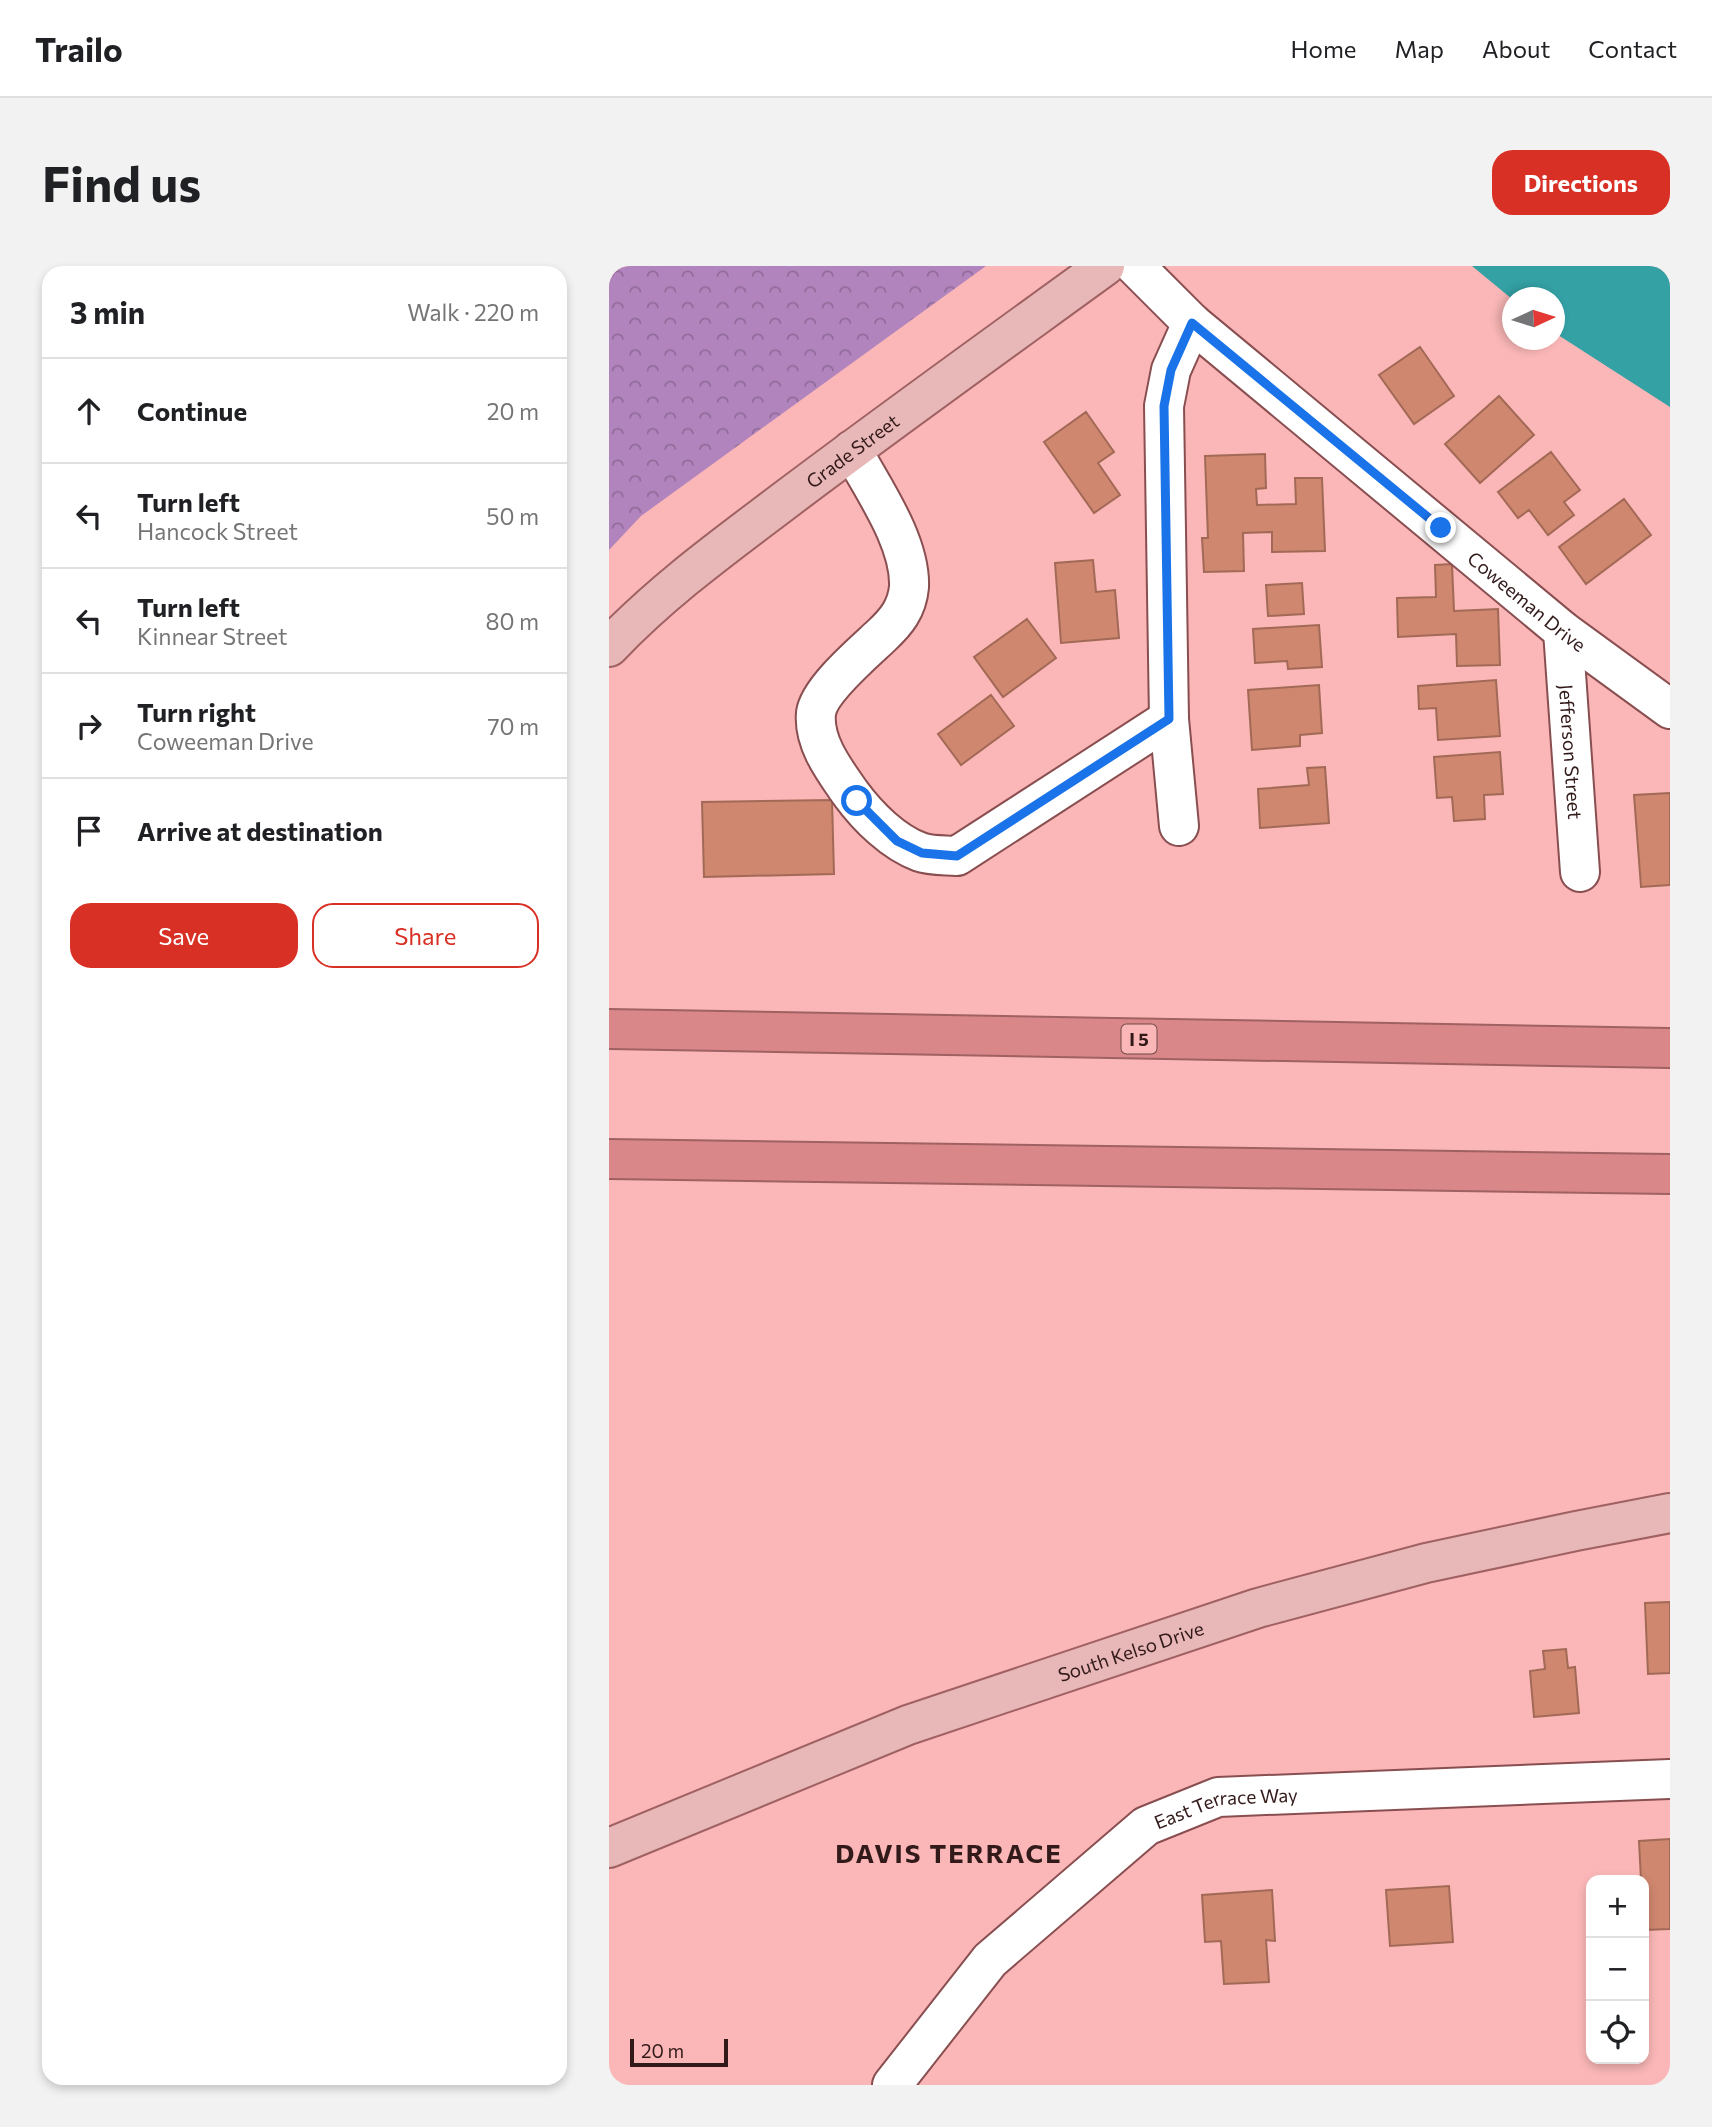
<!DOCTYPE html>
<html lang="en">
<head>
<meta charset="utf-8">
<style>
  body { margin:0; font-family:Commissioner,sans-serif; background:#f2f2f2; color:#202124 }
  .controls { position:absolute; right:21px; bottom:21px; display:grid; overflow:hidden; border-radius:14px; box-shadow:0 4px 10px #0003 }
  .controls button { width:63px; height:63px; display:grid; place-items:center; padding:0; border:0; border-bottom:2px solid #e0e0e0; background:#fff; color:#202124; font:35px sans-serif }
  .compass { position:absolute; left:893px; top:21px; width:63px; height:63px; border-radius:50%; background:#fff; box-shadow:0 4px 10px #0003; rotate:86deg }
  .scale { position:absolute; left:21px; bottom:18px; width:98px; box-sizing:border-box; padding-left:7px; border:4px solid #331a1a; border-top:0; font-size:19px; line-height:24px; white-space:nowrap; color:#331a1a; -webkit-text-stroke:5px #fbb7b7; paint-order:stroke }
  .stop { position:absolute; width:21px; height:21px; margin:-16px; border:5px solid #1a73e8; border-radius:50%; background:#fff }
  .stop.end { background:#1a73e8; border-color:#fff; box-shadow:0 2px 7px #0008 }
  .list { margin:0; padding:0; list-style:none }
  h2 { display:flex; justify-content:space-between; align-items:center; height:91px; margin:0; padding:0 28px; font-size:30px }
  h2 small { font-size:23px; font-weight:400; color:#757577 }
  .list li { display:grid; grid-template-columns:46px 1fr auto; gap:21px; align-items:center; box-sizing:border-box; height:105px; padding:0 28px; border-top:2px solid #e0e0e0 }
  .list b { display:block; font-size:26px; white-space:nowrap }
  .list p { margin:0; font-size:23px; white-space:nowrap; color:#757577 }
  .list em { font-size:23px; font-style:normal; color:#757577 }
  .actions { display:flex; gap:14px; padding:21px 28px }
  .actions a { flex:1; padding:16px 0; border:2px solid #d93025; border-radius:21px; text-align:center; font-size:24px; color:#d93025 }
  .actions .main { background:#d93025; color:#fff }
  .icon { flex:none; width:38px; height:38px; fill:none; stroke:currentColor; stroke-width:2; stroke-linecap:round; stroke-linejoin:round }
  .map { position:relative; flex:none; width:1061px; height:1819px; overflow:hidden; border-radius:21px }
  header { display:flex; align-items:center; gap:42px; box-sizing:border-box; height:98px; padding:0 35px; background:#fff; border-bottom:2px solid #e0e0e0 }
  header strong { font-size:33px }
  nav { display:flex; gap:38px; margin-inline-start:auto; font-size:24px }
  .intro { display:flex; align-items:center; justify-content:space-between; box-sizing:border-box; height:168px; padding:0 42px }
  h1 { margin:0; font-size:49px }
  .button { padding:18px 32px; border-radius:21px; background:#d93025; color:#fff; font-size:24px; font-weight:700 }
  main { display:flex; gap:42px; padding:0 42px }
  aside { flex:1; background:#fff; border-radius:21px; box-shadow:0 4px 10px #0003 }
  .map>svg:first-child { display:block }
</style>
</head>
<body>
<header>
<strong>Trailo</strong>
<nav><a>Home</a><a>Map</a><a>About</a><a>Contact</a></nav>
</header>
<div class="intro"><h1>Find us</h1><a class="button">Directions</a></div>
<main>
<aside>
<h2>3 min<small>Walk · 220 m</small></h2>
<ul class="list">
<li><svg class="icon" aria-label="ahead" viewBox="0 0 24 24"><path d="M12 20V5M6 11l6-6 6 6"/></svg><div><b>Continue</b></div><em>20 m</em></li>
<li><svg class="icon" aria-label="left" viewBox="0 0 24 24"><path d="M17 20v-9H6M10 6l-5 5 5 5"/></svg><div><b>Turn left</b><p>Hancock Street</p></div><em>50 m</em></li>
<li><svg class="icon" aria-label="left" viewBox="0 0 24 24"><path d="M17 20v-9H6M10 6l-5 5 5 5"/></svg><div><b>Turn left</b><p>Kinnear Street</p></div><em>80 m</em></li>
<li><svg class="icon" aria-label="right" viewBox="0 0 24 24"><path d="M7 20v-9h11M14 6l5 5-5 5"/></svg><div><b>Turn right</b><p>Coweeman Drive</p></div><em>70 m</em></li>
<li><svg class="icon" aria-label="arrive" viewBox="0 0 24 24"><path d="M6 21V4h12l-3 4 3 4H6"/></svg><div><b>Arrive at destination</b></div></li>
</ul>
<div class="actions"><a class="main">Save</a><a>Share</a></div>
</aside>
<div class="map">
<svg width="1061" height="1819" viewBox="0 0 1061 1819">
  <defs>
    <pattern id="forest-crowns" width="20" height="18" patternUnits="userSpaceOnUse" patternTransform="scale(1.75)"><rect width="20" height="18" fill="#b184bd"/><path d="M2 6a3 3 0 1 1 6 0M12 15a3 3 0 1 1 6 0" fill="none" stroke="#916b99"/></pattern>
  </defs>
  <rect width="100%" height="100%" fill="#fbb7b7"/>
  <path fill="url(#forest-crowns)" d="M0,0H377L32,250L0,284Z"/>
  <path fill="#34a1a5" d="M863,0H1061V141L946,67V32L903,33Z"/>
  <path fill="#cf876f" stroke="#a26956" stroke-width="2" d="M811,81L845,130L805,158L770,109Z
    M890,130L925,169L871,217L836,178Z
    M477,146L505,186L489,197L511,229L485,247L435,176Z
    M942,186L971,224L955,236L965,249L939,269L920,244L909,252L889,226Z
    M656,188L657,222L647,223L648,239L687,238L686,212H713L716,285L663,286V266L634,267L635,305L595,306L593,272H599L596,190Z
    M1015,233L1042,269L977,318L950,281Z
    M484,294L487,326L506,324L510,372L452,377L446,297Z
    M843,298L845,345L889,343L891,399L848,400L847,368L789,371L788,332L827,331L826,299Z
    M693,317L695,348L659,350L657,319Z
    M418,353L447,392L394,431L365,391Z
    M710,359L713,401L679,403L678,395L646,397L644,363Z
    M887,414L891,470L829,474L827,442L810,443L809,420Z
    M710,419L713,467L691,469V480L643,484L639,424Z
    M382,429L405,460L352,499L329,468Z
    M891,486L894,528L875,529L876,553L845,555L843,531L828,532L825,491Z
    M716,501L720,557L651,562L649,523L700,519L698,502Z
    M1061,527V619L1032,621L1025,529Z
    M223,534L225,608L95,611L93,536Z
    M1061,1336V1407L1039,1408L1036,1337Z
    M957,1383L959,1402L966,1401L970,1447L925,1451L921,1405L936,1403L934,1385Z
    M1061,1573V1663L1035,1664V1614H1032L1030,1575Z
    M840,1620L844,1676L781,1680L777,1624Z
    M663,1624L666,1675L657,1674L660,1716L615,1718L612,1675L596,1676L593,1629Z"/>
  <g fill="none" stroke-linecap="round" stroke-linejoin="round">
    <g stroke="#894e50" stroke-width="42">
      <g id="minor">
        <path id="s1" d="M526,0L583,57L954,365L1061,443"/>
        <path d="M243,184C264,223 302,276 300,321C298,343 287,356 272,370C255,386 210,424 207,447C204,477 226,505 242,528C259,551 284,576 311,586C322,590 336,589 348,590L560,453"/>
        <path id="s2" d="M954,365L971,606"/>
        <path d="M570,560L560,453L555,140L562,104L583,57"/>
        <path id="s3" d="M283,1819L381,1694L537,1560L609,1531L1061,1513"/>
      </g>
    </g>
    <g stroke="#9f6162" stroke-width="42">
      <g id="major">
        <path id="s4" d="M0,381C54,324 117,279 179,232C284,153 390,77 496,0"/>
        <path id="s5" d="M0,1582L299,1459L649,1342L817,1297L967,1265L1061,1247"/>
      </g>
    </g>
    <g stroke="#9f6162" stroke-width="42">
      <path id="highway" d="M0,763L1061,782
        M0,893L1061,908"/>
    </g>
    <use href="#minor" stroke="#fff" stroke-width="38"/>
    <use href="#major" stroke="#e8b7b8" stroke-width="38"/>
    <use href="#highway" stroke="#d98788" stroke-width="38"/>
  </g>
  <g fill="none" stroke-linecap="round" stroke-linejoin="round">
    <path stroke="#1a73e8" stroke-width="9" d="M248,535L288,575L313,587L348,590L560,453L555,140L562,104L583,57L832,262"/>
  </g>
  <g text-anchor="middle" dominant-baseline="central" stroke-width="7" stroke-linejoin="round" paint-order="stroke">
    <rect fill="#fbb7b7" stroke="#6f4949" stroke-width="2" x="512.5" y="758.5" width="35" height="29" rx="5"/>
    <g font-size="18" font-weight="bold" fill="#331a1a">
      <text x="530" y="773">I 5</text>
    </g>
    <g font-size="19" fill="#331a1a" stroke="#fbb7b7">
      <text stroke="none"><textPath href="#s4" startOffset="313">Grade Street</textPath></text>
      <text stroke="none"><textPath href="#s1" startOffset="516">Coweeman Drive</textPath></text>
      <text stroke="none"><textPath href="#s2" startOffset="121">Jefferson Street</textPath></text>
      <text stroke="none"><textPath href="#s5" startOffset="558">South Kelso Drive</textPath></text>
      <text stroke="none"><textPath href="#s3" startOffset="448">East Terrace Way</textPath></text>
    </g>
    <g font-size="26" font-weight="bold" letter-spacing="2" fill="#331a1a" stroke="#fbb7b7">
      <text x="340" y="1586">DAVIS TERRACE</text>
    </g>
  </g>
</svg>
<div class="controls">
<button>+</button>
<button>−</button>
<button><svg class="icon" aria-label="locate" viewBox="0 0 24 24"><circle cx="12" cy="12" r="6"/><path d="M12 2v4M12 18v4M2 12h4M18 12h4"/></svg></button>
</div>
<svg class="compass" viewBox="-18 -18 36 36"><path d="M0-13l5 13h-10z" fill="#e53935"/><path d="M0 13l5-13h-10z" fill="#757577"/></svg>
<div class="scale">20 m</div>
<div class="stop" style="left:248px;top:535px"></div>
<div class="stop end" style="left:832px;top:262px"></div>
</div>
</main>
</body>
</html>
